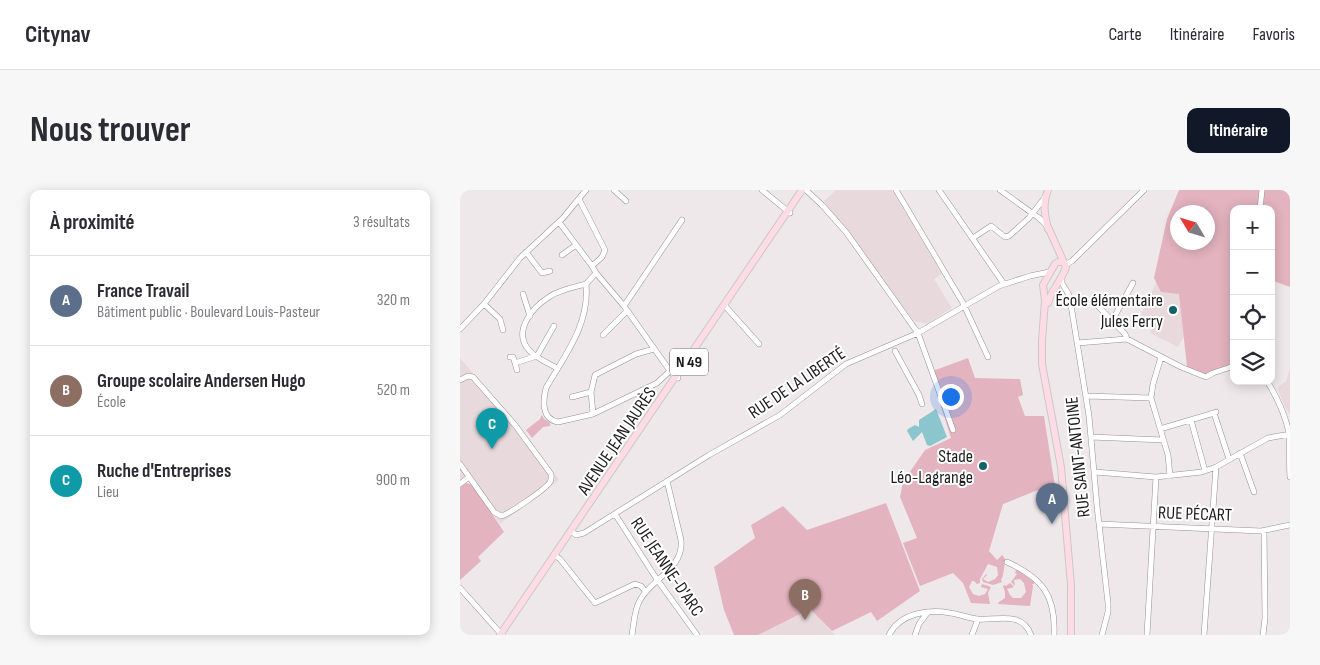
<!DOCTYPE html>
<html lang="fr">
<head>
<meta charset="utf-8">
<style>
  body { margin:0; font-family:"Sofia Sans Condensed",sans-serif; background:#f7f7f7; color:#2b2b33 }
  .controls { position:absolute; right:15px; top:15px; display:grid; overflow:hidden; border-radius:10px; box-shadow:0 2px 12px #0003 }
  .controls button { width:45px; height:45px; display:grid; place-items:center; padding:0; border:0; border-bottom:1px solid #e1e1e2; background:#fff; color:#2b2b33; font:25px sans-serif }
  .compass { position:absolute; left:710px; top:15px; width:45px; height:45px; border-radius:50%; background:#fff; box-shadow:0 2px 12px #0003; rotate:308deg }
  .you { position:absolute; left:490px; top:206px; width:18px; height:18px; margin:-12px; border:4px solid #fff; border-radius:50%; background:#1a73e8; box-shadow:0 0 0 8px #1a73e833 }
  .badge { display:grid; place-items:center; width:32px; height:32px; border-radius:50%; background:#111827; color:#fff; font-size:16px; font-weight:700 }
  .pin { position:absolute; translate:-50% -41px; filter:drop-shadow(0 1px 2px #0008) }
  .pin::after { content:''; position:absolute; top:26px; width:18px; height:15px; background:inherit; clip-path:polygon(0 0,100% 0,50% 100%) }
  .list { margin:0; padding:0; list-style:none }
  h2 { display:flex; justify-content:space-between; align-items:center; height:65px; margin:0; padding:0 20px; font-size:21px }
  h2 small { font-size:16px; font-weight:400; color:#7c7c81 }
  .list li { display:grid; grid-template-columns:32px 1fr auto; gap:15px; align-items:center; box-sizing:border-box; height:90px; padding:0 20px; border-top:1px solid #e1e1e2 }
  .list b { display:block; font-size:19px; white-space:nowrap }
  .list p { margin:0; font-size:16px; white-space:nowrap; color:#7c7c81 }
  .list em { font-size:16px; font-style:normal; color:#7c7c81 }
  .icon { flex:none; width:28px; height:28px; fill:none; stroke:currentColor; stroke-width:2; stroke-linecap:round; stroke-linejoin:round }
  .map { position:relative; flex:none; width:830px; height:445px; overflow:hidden; border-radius:10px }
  header { display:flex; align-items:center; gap:30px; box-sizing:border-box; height:70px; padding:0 25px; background:#fff; border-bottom:1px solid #e1e1e2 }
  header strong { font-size:24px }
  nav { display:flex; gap:28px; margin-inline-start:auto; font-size:18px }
  .intro { display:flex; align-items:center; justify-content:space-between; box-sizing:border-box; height:120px; padding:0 30px }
  h1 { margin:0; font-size:35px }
  .button { padding:12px 22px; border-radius:10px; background:#111827; color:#fff; font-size:18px; font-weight:700 }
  main { display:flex; gap:30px; padding:0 30px }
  aside { flex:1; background:#fff; border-radius:10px; box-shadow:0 2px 12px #0003 }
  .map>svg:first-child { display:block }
</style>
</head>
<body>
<header>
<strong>Citynav</strong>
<nav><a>Carte</a><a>Itinéraire</a><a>Favoris</a></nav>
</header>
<div class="intro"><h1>Nous trouver</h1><a class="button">Itinéraire</a></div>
<main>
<aside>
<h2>À proximité<small>3 résultats</small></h2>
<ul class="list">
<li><span class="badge" style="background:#5c6f8a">A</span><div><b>France Travail</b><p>Bâtiment public · Boulevard Louis-Pasteur</p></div><em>320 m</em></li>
<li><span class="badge" style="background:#8d6e63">B</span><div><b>Groupe scolaire Andersen Hugo</b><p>École</p></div><em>520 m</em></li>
<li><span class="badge" style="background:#0f9aa8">C</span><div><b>Ruche d'Entreprises</b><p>Lieu</p></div><em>900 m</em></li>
</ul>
</aside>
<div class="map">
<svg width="830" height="445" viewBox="0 0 830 445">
  <rect width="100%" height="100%" fill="#efe8ea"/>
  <path fill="#e8d9dc" d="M376,0H432L482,84L474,89L492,118L467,134L454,131L364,11Z
    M696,93L719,104L724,146L718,157L690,143L693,136L679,129Z
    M0,168L50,226L99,290L40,334L9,290L0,297Z
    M830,179V224L826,219L817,198L826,191Z
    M350,419L375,445H298Z"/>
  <path fill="#e3b3bf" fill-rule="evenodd" d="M719,0H830V97L811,90V19H774V175L744,185L727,177L719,104L701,102L694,88L707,29ZM718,22H748V52H718Z
    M508,168L515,188L560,189L563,205L558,207L565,226H584L596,303L590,300L588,304L578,300L543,314L529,361L537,370L542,365L546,370C543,376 545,383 541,390L542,392L533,395L523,392L522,389L526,384L527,385L523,389L528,392L535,389L538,385L537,377L528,374L520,389V393L517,394L514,391H512L509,397L513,404L519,406L525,404L528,399L521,397L522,394L531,397L528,403L530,414L511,413L503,393L493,383L460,396L443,353L457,348L440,307L443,292L465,260L491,248L470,182Z
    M82,225L84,229L90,233V236L83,237L72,248L66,240L80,229Z
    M6,293L10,294L14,297L44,342L18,367L21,371L0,390V297Z
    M426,313L460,401L417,431L411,422L372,441L350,419L298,445H274L264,420L254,377L295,348L291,335L323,316L347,340Z
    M556,380H558L574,392V394H572L573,396L570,416L538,414L539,412L545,408V402L543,396L545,395L546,396L550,393L554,397L547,399L550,405L553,408H561L566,402L564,393L560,389L554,390L555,396L551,392L557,384L555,383Z"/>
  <path fill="#8bc5ce" d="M476,219L487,247L470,256L467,255L462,242L453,251L447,241L448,239L455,235L459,237V230Z"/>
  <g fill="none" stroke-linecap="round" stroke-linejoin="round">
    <g stroke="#979192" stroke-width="6">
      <path id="minor" d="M154,0L166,11
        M302,0L330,23
        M346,0L362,15L386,42L458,143L493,240
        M436,0L503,113L528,167
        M479,0L544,94
        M540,0L579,28L587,36
        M119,9L145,60L142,67L132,76
        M800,19L802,0
        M99,32L132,76L136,83L164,116L210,181L218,188
        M513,48L531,36L545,47L549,46L569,28L586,6
        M66,62L82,83L90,81
        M102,65L116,55
        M605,75L612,71L684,0
        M601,89C602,97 609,101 610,109L629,226L637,316L648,413V422L642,445
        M126,94C130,134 105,165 86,198C83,210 81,229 98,232L133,224L197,193L210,181
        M126,94L136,83
        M63,104L70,126
        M635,113L665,144L667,149
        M24,114L40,129L43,140
        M164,116L222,30
        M266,117L299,154
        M652,131L673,93
        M0,139L24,114L60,68L103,28L126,0
        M143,145L167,121
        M617,153L667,149L721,177L746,187L753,183L774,176
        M435,161L459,205L462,214
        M50,167H53L55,173L77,166L94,136
        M701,167L693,194L691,208L708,265L710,286
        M55,173L57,180
        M97,178C88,173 75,168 68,159C53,140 73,117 89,107C99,100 115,97 126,94
        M0,190L8,186L13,187L55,235L91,284C91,286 92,289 90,292C87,298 48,325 41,326L34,322L0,274
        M807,191C817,207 825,224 829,243C830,256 829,273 830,287
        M626,206L691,208
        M112,207L131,202
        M756,222L754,223L769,269
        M133,224L131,202L135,185L176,164L194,159
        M731,230L745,281
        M700,239L754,223
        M631,247L703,250
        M780,263L794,302
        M635,282L696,287L742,282L756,277L808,248L830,244
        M0,294L9,287
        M155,324L196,388L237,445
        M639,334L801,341L830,335
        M111,341L116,345L124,343L249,265L320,225L386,174L458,143L539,96L570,86L589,82
        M94,365L100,369L135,413L175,394L181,396L186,402
        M547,372C582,388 596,405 594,445
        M0,398L42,445
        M172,445C174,434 174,420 180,410C192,388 224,379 221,350L207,291
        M429,445C440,423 468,419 490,423C499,424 508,428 517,429C536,431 562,420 571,445
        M455,445L459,434L468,422
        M512,445L518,429
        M687,445L696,287
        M744,445L756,277
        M803,445L805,428L804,341"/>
    </g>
    <g stroke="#c9c8c8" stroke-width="8">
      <path id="major" d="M588,37L606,77C602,90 591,100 588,113
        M588,39C585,25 582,14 588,0
        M603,72H598L595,74L583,95L585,111L582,150V174L601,277L611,395V445
        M40,445L342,0"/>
    </g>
    <use href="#minor" stroke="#fff" stroke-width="5"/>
    <use href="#major" stroke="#ffdce5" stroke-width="6"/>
  </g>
  <g fill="#14616c" stroke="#fff" stroke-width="2">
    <circle cx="713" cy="120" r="5"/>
    <circle cx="523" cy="276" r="5"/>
  </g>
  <g text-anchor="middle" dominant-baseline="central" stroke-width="4" stroke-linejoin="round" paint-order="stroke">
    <rect fill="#fff" stroke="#615f5f" stroke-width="1" x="210" y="158.5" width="38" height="27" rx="4"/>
    <g font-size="16" font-weight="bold" fill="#1d1b1b">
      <text x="229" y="172">N 49</text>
    </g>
    <g font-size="18" fill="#1d1b1b" stroke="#fff" text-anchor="end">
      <text x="703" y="110">École élémentaire<tspan x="703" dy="21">Jules Ferry</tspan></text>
      <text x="513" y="266">Stade<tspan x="513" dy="21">Léo-Lagrange</tspan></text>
    </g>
    <g font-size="18" fill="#1d1b1b" stroke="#fff">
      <text transform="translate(337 193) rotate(-34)">RUE DE LA LIBERTÉ</text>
      <text transform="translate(157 251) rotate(-56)">AVENUE JEAN JAURÈS</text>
      <text transform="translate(618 267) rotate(-96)">RUE SAINT-ANTOINE</text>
      <text transform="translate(735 324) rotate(2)">RUE PÉCART</text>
      <text transform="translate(207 377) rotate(56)">RUE JEANNE-D'ARC</text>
    </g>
  </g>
</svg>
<div class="controls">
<button>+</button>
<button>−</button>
<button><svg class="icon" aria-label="locate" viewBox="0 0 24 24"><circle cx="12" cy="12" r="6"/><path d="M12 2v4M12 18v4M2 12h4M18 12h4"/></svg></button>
<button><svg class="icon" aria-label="layers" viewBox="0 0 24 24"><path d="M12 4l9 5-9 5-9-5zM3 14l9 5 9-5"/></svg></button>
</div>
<svg class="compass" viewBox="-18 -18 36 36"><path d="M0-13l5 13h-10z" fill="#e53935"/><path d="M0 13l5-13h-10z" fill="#7c7c81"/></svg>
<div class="you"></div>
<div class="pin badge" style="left:592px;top:334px;background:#5c6f8a">A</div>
<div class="pin badge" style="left:345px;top:430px;background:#8d6e63">B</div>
<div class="pin badge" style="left:32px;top:259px;background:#0f9aa8">C</div>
</div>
</main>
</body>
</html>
